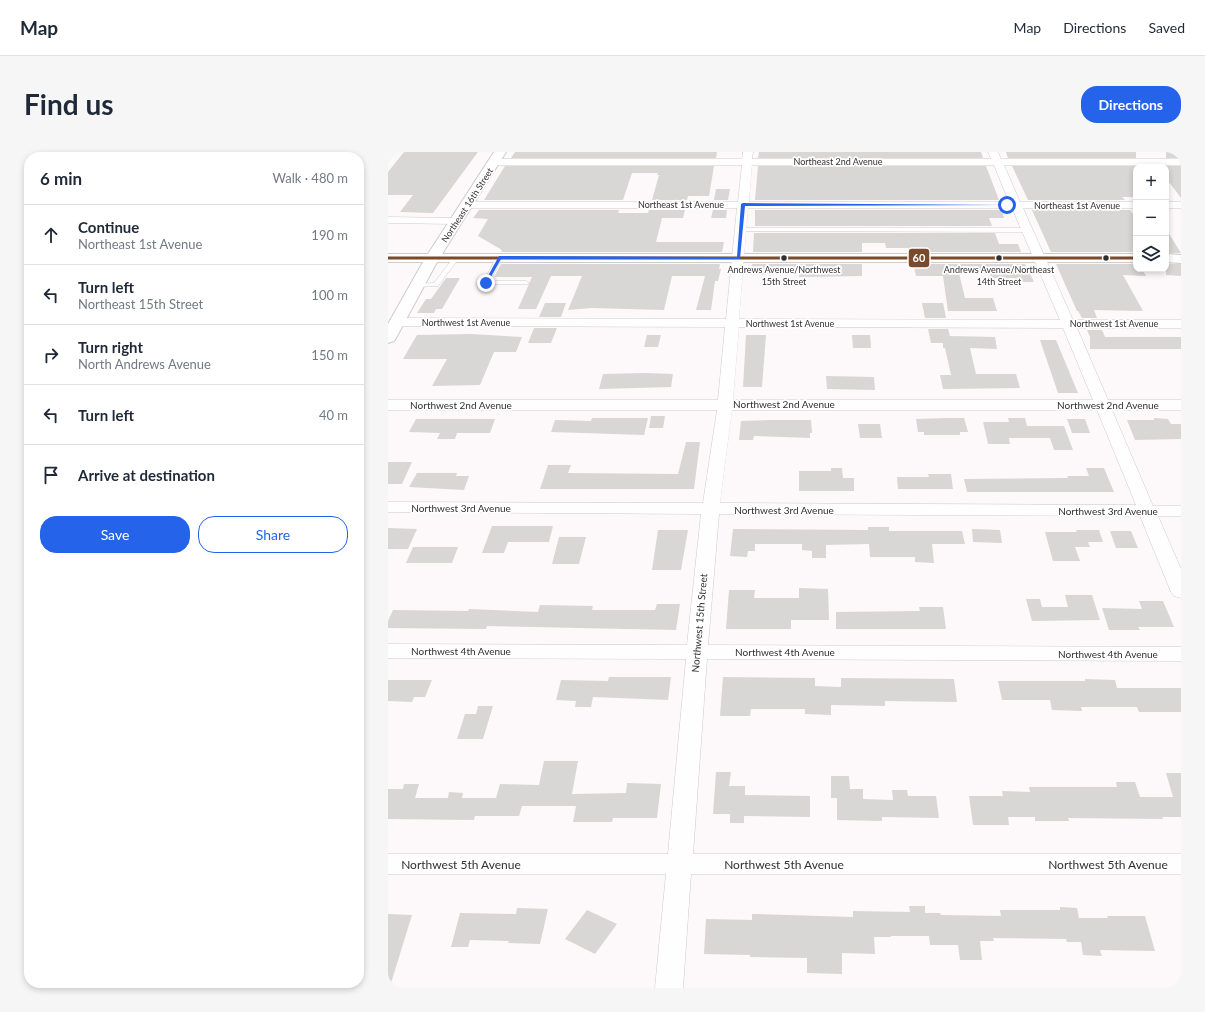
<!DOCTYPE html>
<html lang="en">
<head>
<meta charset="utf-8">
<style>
  body { margin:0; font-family:Lato,sans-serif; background:#f6f6f7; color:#1f2937 }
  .controls { position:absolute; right:12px; top:12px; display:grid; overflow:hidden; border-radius:8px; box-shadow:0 2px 6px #0003 }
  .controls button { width:36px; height:36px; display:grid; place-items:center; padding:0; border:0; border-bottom:1px solid #e0e1e3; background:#fff; color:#1f2937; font:20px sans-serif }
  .stop { position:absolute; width:12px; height:12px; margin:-9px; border:3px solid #2563eb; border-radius:50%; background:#fff }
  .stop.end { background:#2563eb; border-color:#fff; box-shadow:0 1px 4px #0008 }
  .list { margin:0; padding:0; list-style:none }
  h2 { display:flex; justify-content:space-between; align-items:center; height:52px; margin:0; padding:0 16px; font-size:17px }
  h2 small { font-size:13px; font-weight:400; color:#747a83 }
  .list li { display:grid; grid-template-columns:26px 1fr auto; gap:12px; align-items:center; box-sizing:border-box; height:60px; padding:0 16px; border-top:1px solid #e0e1e3 }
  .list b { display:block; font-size:15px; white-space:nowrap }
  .list p { margin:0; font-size:13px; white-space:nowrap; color:#747a83 }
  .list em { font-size:13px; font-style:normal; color:#747a83 }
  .actions { display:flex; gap:8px; padding:12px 16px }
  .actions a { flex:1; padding:9px 0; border:1px solid #2563eb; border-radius:16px; text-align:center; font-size:14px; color:#2563eb }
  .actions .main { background:#2563eb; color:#fff }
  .icon { flex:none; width:22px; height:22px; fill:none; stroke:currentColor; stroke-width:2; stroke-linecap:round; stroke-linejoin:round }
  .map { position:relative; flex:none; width:793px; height:836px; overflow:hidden; border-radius:16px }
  header { display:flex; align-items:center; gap:24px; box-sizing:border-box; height:56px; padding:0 20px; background:#fff; border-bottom:1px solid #e0e1e3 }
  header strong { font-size:19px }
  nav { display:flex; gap:22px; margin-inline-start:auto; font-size:14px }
  .intro { display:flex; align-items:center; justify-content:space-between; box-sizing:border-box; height:96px; padding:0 24px }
  h1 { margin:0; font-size:28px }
  .button { padding:10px 18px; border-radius:16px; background:#2563eb; color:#fff; font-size:14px; font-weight:700 }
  main { display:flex; gap:24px; padding:0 24px }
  aside { flex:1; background:#fff; border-radius:16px; box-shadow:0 2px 6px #0003 }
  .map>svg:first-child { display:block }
</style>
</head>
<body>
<header>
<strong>Map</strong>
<nav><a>Map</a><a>Directions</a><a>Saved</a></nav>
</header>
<div class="intro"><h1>Find us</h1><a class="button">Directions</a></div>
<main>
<aside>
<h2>6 min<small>Walk · 480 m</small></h2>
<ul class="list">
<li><svg class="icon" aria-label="ahead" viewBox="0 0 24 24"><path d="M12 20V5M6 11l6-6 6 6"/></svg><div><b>Continue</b><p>Northeast 1st Avenue</p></div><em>190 m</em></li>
<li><svg class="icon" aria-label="left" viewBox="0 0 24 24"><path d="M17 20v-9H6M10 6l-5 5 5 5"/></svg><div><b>Turn left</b><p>Northeast 15th Street</p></div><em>100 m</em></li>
<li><svg class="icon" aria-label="right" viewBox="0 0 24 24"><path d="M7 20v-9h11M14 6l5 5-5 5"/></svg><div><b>Turn right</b><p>North Andrews Avenue</p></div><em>150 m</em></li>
<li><svg class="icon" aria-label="left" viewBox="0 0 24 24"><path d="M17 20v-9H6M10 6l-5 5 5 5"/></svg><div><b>Turn left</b></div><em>40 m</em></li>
<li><svg class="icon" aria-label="arrive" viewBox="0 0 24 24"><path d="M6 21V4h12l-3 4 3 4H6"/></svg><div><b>Arrive at destination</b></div></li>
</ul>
<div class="actions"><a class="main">Save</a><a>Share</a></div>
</aside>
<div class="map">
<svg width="793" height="836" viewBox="0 0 793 836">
  <rect width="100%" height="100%" fill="#fdf8f9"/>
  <path fill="#d9d6d6" d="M16,0H90L45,61L12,60L25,43H0V20Z
    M127,0H329L328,6H123Z
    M371,0H593L595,6H370Z
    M618,0H748V6H620Z
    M778,0H793V6H778Z
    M117,14H326L321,44H300L299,48H264L271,23H269L270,21H244L235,48H96Z
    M370,14H598L611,48H367Z
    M624,14H748V45H734L737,48H640Z
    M778,14H793V46L778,26Z
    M328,37H342L340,48H326Z
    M91,58H231L230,61H260L261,58H297L295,66H274L268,90H336L334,100H113L114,98L90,84L100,67L85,66Z
    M325,58H339L338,66H323Z
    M367,58H614L616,66H601L604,74H367Z
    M644,58H742L748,66V100H663Z
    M778,77L793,101H778Z
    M366,81H607L611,92H630L633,100H523L522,96H498L497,91H474V100H365Z
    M113,112H332L331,117H333L330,129H327L323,158H308L317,124H284L276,158L203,156L180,158L194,124H163L148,157H130L144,125H106Z
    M364,112H474V124L411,125V121H378V123H363Z
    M525,112H637L646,130H628L626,126H603L602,121H571L577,146H605L609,159H560L555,124H528Z
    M668,112H748V117H754L758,124L735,123L755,159L706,158L709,166H694L690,159H689Z
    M778,112H793V124L778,123Z
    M58,126H72L54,157H48L46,161H29L38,147H43Z
    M157,151H178L173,165H151Z
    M534,151H555L558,166H537Z
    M146,176H169L163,191H140Z
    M540,177H560L562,184L607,185L609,197L582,196L588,222H628L632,236L555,237L552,223H563L557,196H555V191H543Z
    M699,178H714L717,185H793V197H702V185Z
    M83,182L134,185L128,200H106L92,233L44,234L59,207H15L29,183Z
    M259,183H273L270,195H256Z
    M358,183H378L374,235H355Z
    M464,183H482L483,196H465Z
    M652,188H668L690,241H670Z
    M257,221L285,222L283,235L211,237L215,222Z
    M438,224L486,225L487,238L439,237Z
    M263,264H277L275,276H261Z
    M204,266H260L256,283L163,280L167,268L203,269Z
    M559,266H576L580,280H572V283H536V280H530L528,267Z
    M620,266H637L639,274H676L685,298H666L662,286H621L622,292H600L595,270H621Z
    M766,266L780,267L783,272H793V287L747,288L739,268H766Z
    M28,267H107L102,281H69L67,287H49L52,281L21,280Z
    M679,267H697L702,281H684Z
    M381,268H423L424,281H422V286L366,284L365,288H351L353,269Z
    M470,272H492L494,286H472Z
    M298,290H312L306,337H152L160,313H183L180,321L290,322Z
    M0,310H24L14,332H0Z
    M443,316H454L455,326H466V339H411V319H443Z
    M698,316H716L726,340H579L576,327L680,326L679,324H701Z
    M29,321H69L68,324H81L76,338L21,335Z
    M540,322H563L565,337H510L509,325H541Z
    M104,374H165L161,390H120L116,401H94Z
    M480,375H501V379H574L577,392H544L546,411L527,410V405H482L481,392L438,393V406H424V399L414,398V392H367V399H360L359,405L342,404L345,377L480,378Z
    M0,376L29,377L20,397H0Z
    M584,377L612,378L614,391L585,390Z
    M270,378H300L293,418H264Z
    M688,378H711L715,390H700L702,395H687L692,409H665L657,380H689Z
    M722,379H743L750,396H728Z
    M171,385H198L191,412H164Z
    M25,395H70L64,411H18Z
    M411,436L440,437L441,468H403V477H338L341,438H367L366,446H411Z
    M677,443H704L712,468L644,469L638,447H652L654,455H680Z
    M751,449H775L786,475H750L752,478H721L714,456L754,457Z
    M269,452H292L288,478L99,474L98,477L0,476V469L5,458L80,459L81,457L150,460L152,453L205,454L204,458H267Z
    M531,455H555L558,477H448V460L532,459Z
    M221,525H283L280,548L205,545L203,555H187L188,549L168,548L173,528L220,529Z
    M335,525L427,526V534L453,535V526L566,527L569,550L497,549V554L443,553V563L417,562V557H363L362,564H332Z
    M697,527L727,528L729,536H793V560H751L749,555H693L694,559L664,558L662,548H614L610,529H697Z
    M0,528H44L37,545H26L24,550L0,549Z
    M90,554H105L95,587H69L77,562H88Z
    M156,609H190L184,642L238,641L239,631L273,632L269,666H225L224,670H185L188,654H134L131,664H87L86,668L0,667V637H15L16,632H31L27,646H60L61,640L75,641L74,646H108L112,632L151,633Z
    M328,620H343L341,634H357V643L422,644V665L356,664V671H342V662H325Z
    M778,621H793V665H774L775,667L680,666L681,669H647V665H620L621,673H585L581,644H615L614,639L642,640L641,635H729L728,630H747L752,645H785Z
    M443,624H461L462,637H475V647L505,648L504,638H519L520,644H548L551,666L494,665V669L449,668V646H443Z
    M521,754H537V761H552L553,763L613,764L612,758H672V755L689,756L691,766H720L719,764H757L767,799L712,798L714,804L695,803L693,790H679L678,787L605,786L606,789H592L594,808H572L570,793H542L541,784H503V785H486L487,802L454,801V822L419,821V806L362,805V803L316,802L318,767L364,768V762L465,765V759L522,760Z
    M129,756L160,757L152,792L120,791L121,789L82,788L80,795H63L72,761L128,762Z
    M199,758L229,772L207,802L177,787Z
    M0,762L24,763L3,831H0Z"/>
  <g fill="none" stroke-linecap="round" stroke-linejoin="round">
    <g stroke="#cecbcb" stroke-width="1">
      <path id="lane" d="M353,76H640L643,78L640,80L351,79V77Z
        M68,104L71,106L50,134L28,135L27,134L30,132L46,131L66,105Z
        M111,104L114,106L102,129H138L140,130V132H96L95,131L108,106Z"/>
    </g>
    <g stroke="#cecbcb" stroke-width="1">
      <path id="street" d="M355,0H365L364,7H603L600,0H610L613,7H793V13H616L632,50H748V56H635L685,168H793V176H689L720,248H793V258H724L765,354H793V364H770L793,417V446L786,444L783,440L752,364L331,362L320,493L793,495V509L319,507L305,702H793V722H303L295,836H267L278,722H0V702H280L298,507L0,506V492L299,493L313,362L0,360V350L315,351L329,258H0V248H330L337,175L10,174L5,173L3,170L5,167L10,166L338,167L349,56H78L72,53L78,50H350L354,13H107L102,10L107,7H354ZM364,13H606L621,50H361ZM360,56H624L672,168L351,167ZM351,175L675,176L705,248H345ZM344,258H709L748,353L332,351Z
        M778,50H793V56H778Z
        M0,65L67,66L73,69L67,72L0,71Z"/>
    </g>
    <g stroke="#cecbcb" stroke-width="2">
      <path id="secondary" d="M106,0H118L54,102H748V110H49L8,186L6,189L0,191V172L35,110H0V102H40Z
        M778,102L793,103V111L778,110Z"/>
    </g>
    <use href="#lane" fill="#fffefe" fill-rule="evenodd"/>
    <use href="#street" fill="#fffefe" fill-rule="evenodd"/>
    <use href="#secondary" fill="#fffefe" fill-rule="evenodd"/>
    <g stroke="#fff" stroke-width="5">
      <path id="bus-1" d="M0,106H748"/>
    </g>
    <use href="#bus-1" stroke="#7a4b2a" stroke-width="3"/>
  </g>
  <path fill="#2563eb" d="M355,51L621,53L357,54L352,107H113L99,132L96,131L111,104L349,105L353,52Z"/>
  <g fill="#322f30" stroke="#fff" stroke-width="1.5">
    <circle cx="396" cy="106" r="3.5"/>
    <circle cx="611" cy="106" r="3.5"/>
    <circle cx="718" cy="106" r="3.5"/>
  </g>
  <g text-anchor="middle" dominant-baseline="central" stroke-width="3.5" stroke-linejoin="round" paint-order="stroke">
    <g font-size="9" fill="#322f30" stroke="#fff">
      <text x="450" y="9">Northeast 2nd Avenue</text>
      <text x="293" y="52">Northeast 1st Avenue</text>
      <text transform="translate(79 53) rotate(-57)">Northeast 16th Street</text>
      <text x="689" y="53">Northeast 1st Avenue</text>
      <text x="78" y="170">Northwest 1st Avenue</text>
      <text x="402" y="171">Northwest 1st Avenue</text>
      <text x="726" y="171">Northwest 1st Avenue</text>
    </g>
    <g font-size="9" fill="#322f30" stroke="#fff">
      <text x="396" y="117">Andrews Avenue/Northwest<tspan x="396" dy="12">15th Street</tspan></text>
      <text x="611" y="117">Andrews Avenue/Northeast<tspan x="611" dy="12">14th Street</tspan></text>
    </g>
    <g font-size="10" fill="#322f30" stroke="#fff">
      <text x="396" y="252">Northwest 2nd Avenue</text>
      <text x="73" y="253">Northwest 2nd Avenue</text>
      <text x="720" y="253">Northwest 2nd Avenue</text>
      <text x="73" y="356">Northwest 3rd Avenue</text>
      <text x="396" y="358">Northwest 3rd Avenue</text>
      <text x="720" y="359">Northwest 3rd Avenue</text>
      <text transform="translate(311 471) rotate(-85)">Northwest 15th Street</text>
      <text x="73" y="499">Northwest 4th Avenue</text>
      <text x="397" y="500">Northwest 4th Avenue</text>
      <text x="720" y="502">Northwest 4th Avenue</text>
    </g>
    <g font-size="12" fill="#322f30" stroke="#fff">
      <text x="73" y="712">Northwest 5th Avenue</text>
      <text x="396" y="712">Northwest 5th Avenue</text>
      <text x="720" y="712">Northwest 5th Avenue</text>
    </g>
  </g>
  <rect stroke="#fff" stroke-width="1.5" x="520" y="96" width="22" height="20" rx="4" fill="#7a4b2a"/>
  <g font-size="11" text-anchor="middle" font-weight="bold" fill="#fff">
    <text x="531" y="110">60</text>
  </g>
</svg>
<div class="controls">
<button>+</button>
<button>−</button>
<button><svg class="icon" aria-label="layers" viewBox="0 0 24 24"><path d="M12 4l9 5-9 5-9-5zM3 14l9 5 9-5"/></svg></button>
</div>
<div class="stop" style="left:619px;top:53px"></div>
<div class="stop end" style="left:98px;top:131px"></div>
</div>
</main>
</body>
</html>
